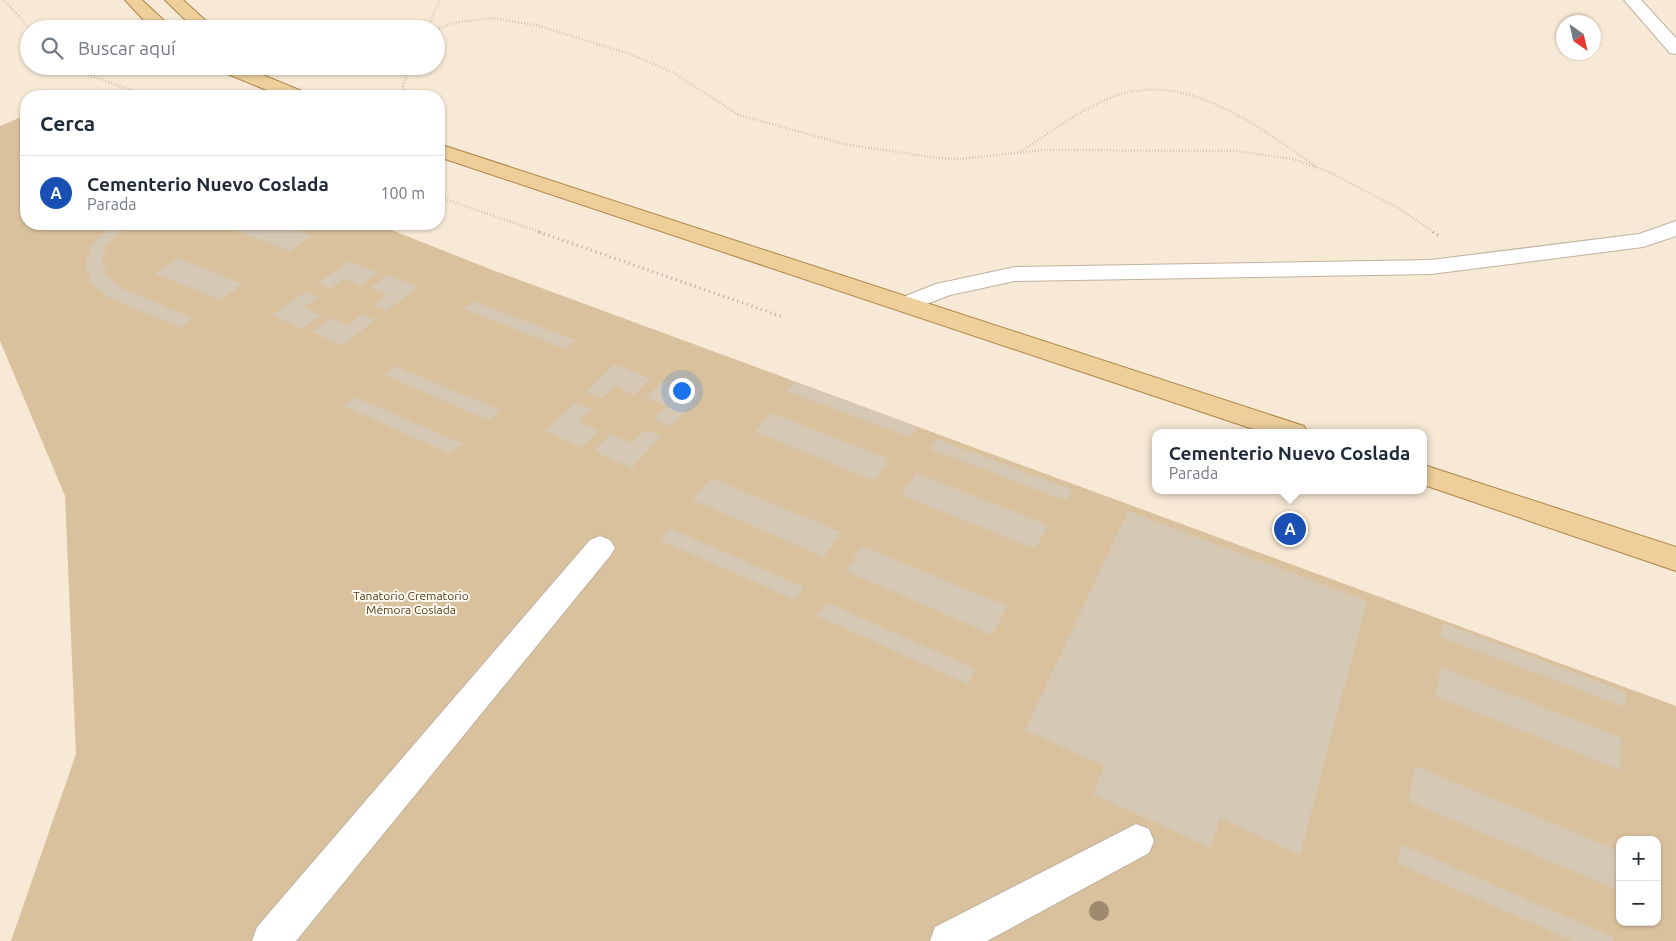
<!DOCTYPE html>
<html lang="es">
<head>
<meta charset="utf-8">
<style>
  body { margin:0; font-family:Ubuntu,sans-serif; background:#f2f2f3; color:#1f2937 }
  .controls { position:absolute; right:15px; bottom:15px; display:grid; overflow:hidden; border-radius:10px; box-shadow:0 1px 4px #0004 }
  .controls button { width:45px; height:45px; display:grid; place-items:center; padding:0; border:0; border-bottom:1px solid #e0e1e3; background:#fff; color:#1f2937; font:25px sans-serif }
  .compass { position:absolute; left:1556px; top:15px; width:45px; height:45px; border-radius:50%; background:#fff; box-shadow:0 1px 4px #0004; rotate:146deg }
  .you { position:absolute; left:681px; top:390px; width:18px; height:18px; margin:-12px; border:4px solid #fff; border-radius:50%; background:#1a73e8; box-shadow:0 0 0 8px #1a73e833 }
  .badge { display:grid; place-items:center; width:32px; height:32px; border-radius:50%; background:#0f766e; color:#fff; font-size:16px; font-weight:700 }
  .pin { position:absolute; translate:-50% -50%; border:2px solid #fff; box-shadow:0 1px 5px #0006 }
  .popup { position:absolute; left:1152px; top:429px; width:275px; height:65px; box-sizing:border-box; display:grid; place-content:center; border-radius:10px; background:#fff; filter:drop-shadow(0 1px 4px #0005); font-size:16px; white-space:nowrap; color:#747a83 }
  .popup b { font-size:19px; color:#1f2937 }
  .popup::after { content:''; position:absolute; left:50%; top:100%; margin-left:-10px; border:10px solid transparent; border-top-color:#fff }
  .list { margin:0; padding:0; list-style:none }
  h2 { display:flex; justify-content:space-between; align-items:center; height:65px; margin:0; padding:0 20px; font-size:21px }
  h2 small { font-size:16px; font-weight:400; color:#747a83 }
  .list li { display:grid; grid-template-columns:32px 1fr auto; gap:15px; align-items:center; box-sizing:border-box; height:75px; padding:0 20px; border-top:1px solid #e0e1e3 }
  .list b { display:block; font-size:19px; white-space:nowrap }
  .list p { margin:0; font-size:16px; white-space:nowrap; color:#747a83 }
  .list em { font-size:16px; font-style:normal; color:#747a83 }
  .icon { flex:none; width:28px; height:28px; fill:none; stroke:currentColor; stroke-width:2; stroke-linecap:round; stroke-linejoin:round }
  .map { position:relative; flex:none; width:1676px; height:941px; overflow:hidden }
  .search { position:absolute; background:#fff; box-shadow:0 1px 4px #0004; left:20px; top:20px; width:425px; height:55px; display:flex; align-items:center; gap:12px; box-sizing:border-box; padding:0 18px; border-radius:28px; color:#747a83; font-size:19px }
  .panel { position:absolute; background:#fff; box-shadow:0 1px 4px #0004; left:20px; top:90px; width:425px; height:140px; border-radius:20px }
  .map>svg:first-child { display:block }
</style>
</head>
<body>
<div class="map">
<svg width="1676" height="941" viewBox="0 0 1676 941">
  <rect width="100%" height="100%" fill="#f7e9d5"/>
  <path fill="#dac19d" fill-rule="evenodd" d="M26,115V224H376L495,271L1676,706V941H11L76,754L65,496L0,341V126ZM1620,840H1657V922H1620Z"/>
  <path fill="#d5c8b4" d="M114,224H128L107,244L102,262L109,278L124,289L193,318L181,328L110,298L93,285L85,265L92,245Z
    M231,224H281L312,236L290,251L226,227Z
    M178,258L243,284L220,300L155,273Z
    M349,261L378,273L360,286L344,279L330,289L317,283Z
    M388,275L418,287L387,311L373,306L387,295L370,288Z
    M306,292L319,297L304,307L321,315L302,329L272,315Z
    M473,301L575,340L566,349L464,309Z
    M362,314L376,319L343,345L312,332L330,318L347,325Z
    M615,364L650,379L634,395L615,386L602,399L586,392Z
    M395,366L500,410L489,420L384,375Z
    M662,382L698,397L671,426L654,419L667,406L646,398Z
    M795,382L917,427L910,437L787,391Z
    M355,397L462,444L451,454L344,406Z
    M576,402L592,409L579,422L599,431L582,448L545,431Z
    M771,413L889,459L875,481L755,432Z
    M645,430L661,436L632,468L594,451L610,434L632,443Z
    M937,439L1073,490L1067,501L931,449Z
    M916,473L1048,525L1035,549L902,495Z
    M711,478L841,532L824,557L693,500Z
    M1128,511L1367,601L1300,855L1220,818L1211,848L1093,794L1104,766L1025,730Z
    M670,528L804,587L795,600L660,540Z
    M862,546L1007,606L992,635L846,571Z
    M826,602L976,669L968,684L817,616Z
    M1443,623L1626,692L1625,707L1440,637Z
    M1441,667L1621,738L1620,770L1435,696Z
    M1415,766L1617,850L1615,889L1408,801Z
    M1401,844L1613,937V941H1573L1397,863Z"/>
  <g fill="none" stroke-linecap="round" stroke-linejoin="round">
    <g stroke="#bfb29f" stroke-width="2">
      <path id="minor" d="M1624,0H1641L1676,38V54L1670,53Z
        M1676,221V236L1643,247L1431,274L1015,281L950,295L906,312L898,309L894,304L898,299L936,284L1015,267L1431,260L1639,234Z
        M600,536L610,540L615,548L610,556L296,941H252L257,927L590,540Z
        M1136,824L1149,829L1154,841L1149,853L987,941H930L935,927Z"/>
    </g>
    <g stroke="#aa8549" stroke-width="2">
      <path id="major" d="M125,0H142L173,29H152Z
        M165,0H183L215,29H195Z
        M215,66H241L304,92L306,96H281L218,70Z
        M439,144L1304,426L1308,433H1265L439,157Z
        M1424,465L1676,547V571L1424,485Z"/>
    </g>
    <path stroke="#b0a696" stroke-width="2.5" stroke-dasharray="0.5 2.5" stroke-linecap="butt" d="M4,0L30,29
      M427,29L440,0
      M436,29L458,22L491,18L536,25L630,54L672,72L739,115L844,144L937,158L960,159L1042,150L1236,151L1293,159L1329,172L1398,208L1435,233
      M63,66L148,96
      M403,96V85L409,66
      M1020,152C1048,134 1075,113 1105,100C1183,65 1256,126 1317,167
      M439,197L543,233"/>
    <path stroke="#b0a696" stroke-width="3" stroke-dasharray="1 4" stroke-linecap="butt" d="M539,232L783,317
      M1433,232L1439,236"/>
    <use href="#minor" fill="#fff" fill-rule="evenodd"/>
    <use href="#major" fill="#eece99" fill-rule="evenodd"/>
  </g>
  <circle fill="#9d896b" cx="1099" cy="911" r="10"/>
  <g text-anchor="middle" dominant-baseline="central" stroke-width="4" stroke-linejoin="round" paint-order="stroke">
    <g font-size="12" fill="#533b15" stroke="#fdf8f0">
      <text x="411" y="595">Tanatorio Crematorio<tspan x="411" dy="14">Mémora Coslada</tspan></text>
    </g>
  </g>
</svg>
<div class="controls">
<button>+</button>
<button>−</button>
</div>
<svg class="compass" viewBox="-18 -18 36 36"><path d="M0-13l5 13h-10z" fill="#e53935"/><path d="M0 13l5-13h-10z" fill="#747a83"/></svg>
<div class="you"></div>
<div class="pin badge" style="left:1290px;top:529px;background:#1a4fb4">A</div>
<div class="popup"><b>Cementerio Nuevo Coslada</b>Parada</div>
<div class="search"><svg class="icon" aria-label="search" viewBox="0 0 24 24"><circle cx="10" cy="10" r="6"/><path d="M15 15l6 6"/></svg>Buscar aquí</div>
<section class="panel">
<h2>Cerca<small></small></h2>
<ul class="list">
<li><span class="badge" style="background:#1a4fb4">A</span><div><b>Cementerio Nuevo Coslada</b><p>Parada</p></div><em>100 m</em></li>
</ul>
</section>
</div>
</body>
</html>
